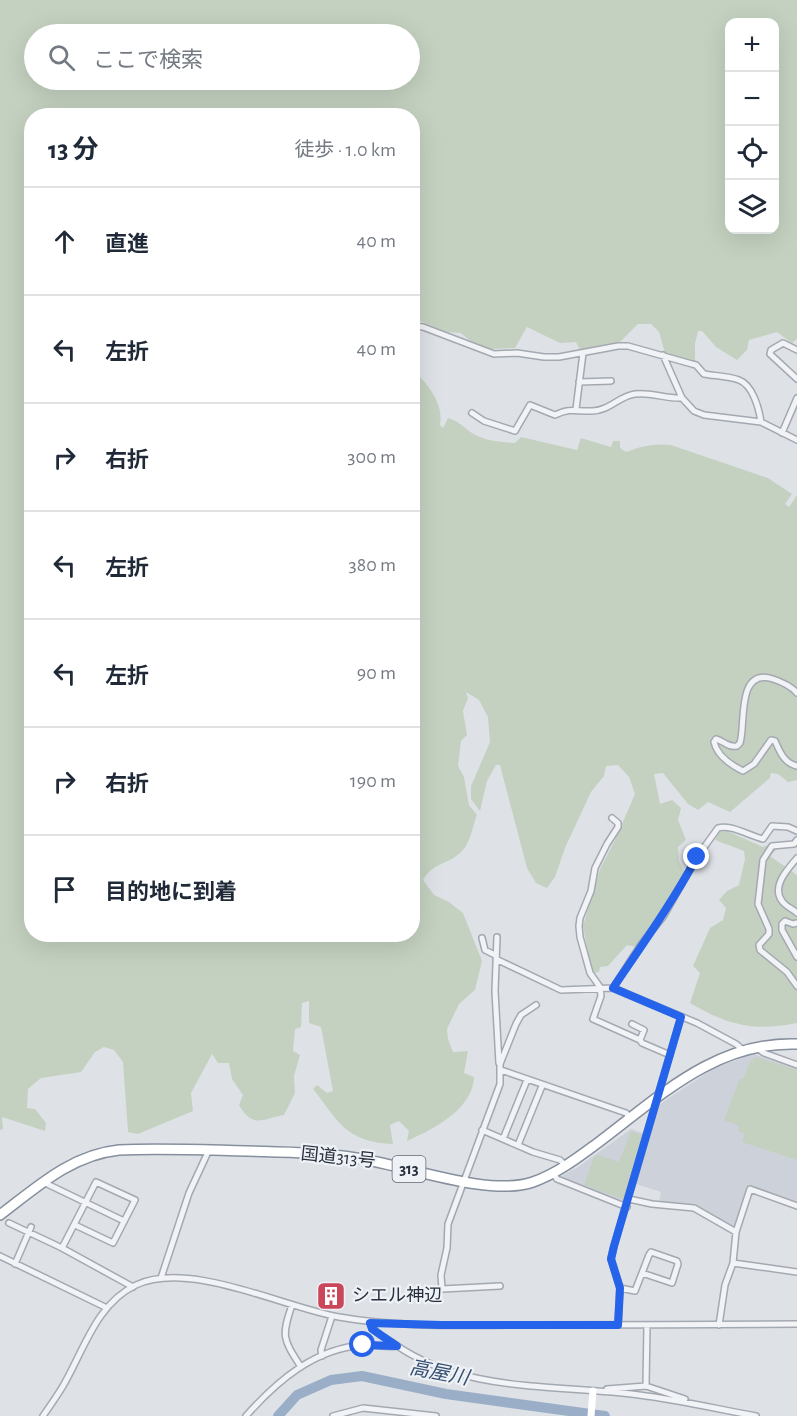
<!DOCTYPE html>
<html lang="ja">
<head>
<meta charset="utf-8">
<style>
  body { margin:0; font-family:"Alegreya Sans","Noto Sans JP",sans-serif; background:#f2f2f3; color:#1f2937 }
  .controls { position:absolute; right:18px; top:18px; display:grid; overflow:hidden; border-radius:12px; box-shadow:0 6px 24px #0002 }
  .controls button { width:54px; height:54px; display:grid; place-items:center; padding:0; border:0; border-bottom:2px solid #e0e1e3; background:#fff; color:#1f2937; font:30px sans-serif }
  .stop { position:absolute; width:18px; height:18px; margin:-14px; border:4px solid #2563eb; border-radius:50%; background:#fff }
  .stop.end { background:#2563eb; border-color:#fff; box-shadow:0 2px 6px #0008 }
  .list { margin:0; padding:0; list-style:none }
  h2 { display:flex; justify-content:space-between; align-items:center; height:78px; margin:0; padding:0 24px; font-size:26px }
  h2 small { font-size:20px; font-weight:400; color:#747a83 }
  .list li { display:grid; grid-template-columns:39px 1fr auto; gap:18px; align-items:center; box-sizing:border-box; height:108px; padding:0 24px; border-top:2px solid #e0e1e3 }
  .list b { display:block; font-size:22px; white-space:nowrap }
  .list em { font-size:20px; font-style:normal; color:#747a83 }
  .icon { flex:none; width:33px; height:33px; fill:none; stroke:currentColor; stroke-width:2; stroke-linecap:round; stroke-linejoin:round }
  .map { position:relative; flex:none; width:797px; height:1416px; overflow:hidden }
  .search { position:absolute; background:#fff; box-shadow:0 6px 24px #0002; left:24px; top:24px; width:396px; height:66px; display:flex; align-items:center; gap:15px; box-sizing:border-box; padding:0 21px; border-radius:33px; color:#747a83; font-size:22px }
  .panel { position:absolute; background:#fff; box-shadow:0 6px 24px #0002; left:24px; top:108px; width:396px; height:834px; border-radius:24px }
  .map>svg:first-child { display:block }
</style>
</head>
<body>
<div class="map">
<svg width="797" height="1416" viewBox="0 0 797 1416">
  <rect width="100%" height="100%" fill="#dee2e7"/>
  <path fill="#cdd1d9" d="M754,1054L797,1069V1204L748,1186L737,1217L736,1226L733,1227L703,1210L659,1203L661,1192L636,1184L657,1106L714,1068Z
    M631,1129L645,1134L626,1202L562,1178L563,1175L578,1167Z"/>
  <path fill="#c4d1c0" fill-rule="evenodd" d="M0,0H797V339L792,343L777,332L749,340L747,350L737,360L716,347L702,331H698L695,344V361L665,353L659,332L651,324H638L620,342L581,352L576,342L560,343L527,327L515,348L491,349L476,346L461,333L446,332L420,321L413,320L412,116H32V934H412L413,370C428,384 444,404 440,425L443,428L448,418C459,421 463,427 472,433C485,441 500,442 515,443L521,437L577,450L581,438L611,447L613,441H620V448L626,452C641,446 655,443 671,445L768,478L792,494L785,504L789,507L797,495V780L788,782L778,774L771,773L770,778L730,812L708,802L698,810L688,804L663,773L654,774L660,804L672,800L681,808L678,820L686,840L678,847L679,861L685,873L679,887L636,947L627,945L608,966L600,967L599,972L594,973L591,969L583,926L600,869L615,840L635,794L629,777L618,765L606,766L604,776L591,792L565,848L555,877L547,888L536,883L527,868L500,765H496L487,781L480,811L471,799V786L490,742L488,717L479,700L466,692L468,698L463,711L467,735L461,741L458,766L464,777L469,805L477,815C473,825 470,844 462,851C449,865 433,862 423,880L434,895L449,902L463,913L482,961L475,990L459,1004L447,1029L448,1039L453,1052L468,1051L464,1073L474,1077C473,1109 434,1129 407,1141L409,1131L399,1121L390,1125L393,1144C346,1142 339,1122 313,1089L317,1085L327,1093L333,1091L321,1027L309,1023V1001L302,1003L301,1027L295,1029L293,1051L300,1055L294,1076L295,1093L284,1115C262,1119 253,1129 239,1105L243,1095L232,1079L229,1063H218L212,1054L191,1093L193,1111L138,1134L128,1132L123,1062L114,1050L104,1047L95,1052L81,1072L41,1078L28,1089L27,1108L35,1109L46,1123L45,1131L2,1117L3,1129L0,1130ZM730,22H774V230H730ZM34,34H410V80H34Z
    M727,831L763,847L770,844L784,842L770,856L797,875V1023C753,1032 728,1025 690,1003L700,973L693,966L710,928L723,920L726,908L719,900L727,891L739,885L745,859L744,851L715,840L720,832Z
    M756,1057L797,1070V1160L742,1142L745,1134L738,1131L739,1126L724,1120L740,1078L743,1079L750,1062Z
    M631,1131L644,1136L625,1200L584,1185L594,1157L598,1155L619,1162Z"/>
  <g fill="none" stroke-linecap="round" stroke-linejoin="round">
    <path stroke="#9aafc7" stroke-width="10" d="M278,1416L297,1395L331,1380L362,1376L446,1394L605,1416"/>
    <g stroke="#a4a9b1" stroke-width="8">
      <path id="street" d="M412,326L423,327L494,354L517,353L544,357H559L618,346H628L692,364L696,365L704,374C715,376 728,376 739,380C753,385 759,409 761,422L797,440
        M797,350L783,343L771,350L770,354L797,379
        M663,355L682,398L694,411L704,415L761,422
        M579,382L611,381
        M576,409L583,353
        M472,413L484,421L515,431L530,405L555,415C572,407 576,412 592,411C609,411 619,396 635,394C651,392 667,399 682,398
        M782,433L797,398
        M797,693C791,686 782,682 773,679C736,667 746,724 740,743L737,746C728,748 724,741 716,739L714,742C717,756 731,765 743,771L754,764L771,740L775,741C780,752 784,763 797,766
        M612,818L618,823V827L607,844L595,868L591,891L580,918L579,926L580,937L590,973L600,987L601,996L593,1019L640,1040
        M797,840L794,844L772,846L763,860L758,904L769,929V934L759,945L760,950L787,972L797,986
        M797,858C788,869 771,886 782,901C785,906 793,909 797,913
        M797,923L793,924L785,921L782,924V930L797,957
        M497,937L495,991L499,1063
        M482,938L485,950L495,955
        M498,960L561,990L613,988L697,1023L736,1044L743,1050
        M613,988L642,943L663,917L697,857L718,828C730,824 750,836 763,839L772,826L788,827L797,831
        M632,1024L644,1030L640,1040L642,1043L670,1055
        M757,1048L764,1053L797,1065
        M501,1070L626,1113L631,1118
        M482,1130L533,1152L560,1160L566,1166
        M503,1139L527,1080
        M518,1145L542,1086
        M553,1173L557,1179L627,1207
        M43,1182L124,1221
        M629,1199L652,1204L694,1208L736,1232
        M9,1223L62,1248L133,1287
        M62,1248L96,1182L135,1200L113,1243L75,1225
        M0,1256L107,1308
        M733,1263L797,1272
        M15,1264L31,1227
        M161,1278L189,1193L209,1150
        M500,1286L442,1289L441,1275L447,1248L448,1224L500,1084V1064L516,1024L521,1015L536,1005
        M620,1288L635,1291L649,1255L651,1252L677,1261L678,1264L672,1283L642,1273
        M292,1305C281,1337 283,1339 301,1367
        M370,1323C373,1332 385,1338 393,1343C464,1394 557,1384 639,1395C679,1400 717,1409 756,1416
        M618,1325L620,1288L611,1259L614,1246L681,1017
        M719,1325L725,1285L733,1263L736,1232L750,1189L797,1206
        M322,1356L321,1350L332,1316
        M646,1386L647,1325
        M607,1389L646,1386L685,1399
        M43,1416C50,1406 57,1396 63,1386C84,1350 96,1304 136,1285C189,1260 283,1307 339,1317C401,1328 466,1325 529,1325C618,1325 708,1325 797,1324
        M246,1416C277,1381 315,1348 364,1345C375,1344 386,1348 397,1346
        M333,1416L363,1408L436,1416"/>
    </g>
    <g stroke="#868f9e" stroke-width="12">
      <path id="highway" d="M0,1215C37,1187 71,1155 119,1150C161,1148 204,1150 246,1151C281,1152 316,1152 350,1157C400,1163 487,1198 533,1182C556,1174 576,1159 595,1145C657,1099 714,1041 797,1044"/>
    </g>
    <use href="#street" stroke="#f1f3f6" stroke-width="5"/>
    <path stroke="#fff" stroke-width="7" d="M591,1416L593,1391"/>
    <use href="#highway" stroke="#fff" stroke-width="9"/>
  </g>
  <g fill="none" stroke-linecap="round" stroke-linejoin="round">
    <path stroke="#2563eb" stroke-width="8" d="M363,1345L397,1346L372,1329L370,1323L442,1325H618L620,1288L611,1259L614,1246L681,1017L613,988C642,945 672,903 697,857"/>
  </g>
  <defs>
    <g id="building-square" transform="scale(1.5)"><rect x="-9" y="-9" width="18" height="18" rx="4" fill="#ca4658" stroke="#eef1f5"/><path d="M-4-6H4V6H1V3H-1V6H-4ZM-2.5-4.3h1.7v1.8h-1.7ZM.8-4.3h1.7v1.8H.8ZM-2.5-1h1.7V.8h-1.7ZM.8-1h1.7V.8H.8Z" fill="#fff"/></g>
  </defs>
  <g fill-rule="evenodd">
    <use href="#building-square" x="331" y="1296"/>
  </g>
  <g text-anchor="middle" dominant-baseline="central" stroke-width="4.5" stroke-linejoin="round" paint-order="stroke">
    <rect fill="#eef1f5" stroke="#636a75" stroke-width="1.5" x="392.5" y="1156" width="33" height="26" rx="4.5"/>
    <g font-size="16" font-weight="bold" fill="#28303e">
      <text x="409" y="1169">313</text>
    </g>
    <g font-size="18" fill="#28303e" stroke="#eef1f5">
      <text transform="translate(338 1158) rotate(6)">国道313号</text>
    </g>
    <g font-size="18" fill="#28303e" stroke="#eef1f5" text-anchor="start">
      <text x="352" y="1296">シエル神辺</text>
    </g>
    <g font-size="20" font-style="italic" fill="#334e70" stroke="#eef1f5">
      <text transform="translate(439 1373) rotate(11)">高屋川</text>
    </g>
  </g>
</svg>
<div class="controls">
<button>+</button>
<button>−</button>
<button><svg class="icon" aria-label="locate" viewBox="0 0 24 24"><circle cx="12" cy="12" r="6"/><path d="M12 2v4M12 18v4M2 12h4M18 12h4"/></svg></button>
<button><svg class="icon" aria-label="layers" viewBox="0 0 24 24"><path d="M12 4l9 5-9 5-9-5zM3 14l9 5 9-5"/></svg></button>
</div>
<div class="stop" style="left:363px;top:1345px"></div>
<div class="stop end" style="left:697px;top:857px"></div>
<div class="search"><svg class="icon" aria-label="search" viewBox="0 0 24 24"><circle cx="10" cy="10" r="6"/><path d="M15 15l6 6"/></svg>ここで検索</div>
<section class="panel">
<h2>13 分<small>徒歩 · 1.0 km</small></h2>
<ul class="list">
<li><svg class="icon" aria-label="ahead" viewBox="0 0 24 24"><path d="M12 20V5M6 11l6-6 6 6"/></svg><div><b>直進</b></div><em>40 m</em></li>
<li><svg class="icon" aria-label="left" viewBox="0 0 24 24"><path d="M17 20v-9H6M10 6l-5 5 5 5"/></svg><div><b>左折</b></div><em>40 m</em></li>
<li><svg class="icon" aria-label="right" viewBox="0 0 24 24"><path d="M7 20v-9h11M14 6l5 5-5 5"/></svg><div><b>右折</b></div><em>300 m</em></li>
<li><svg class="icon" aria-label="left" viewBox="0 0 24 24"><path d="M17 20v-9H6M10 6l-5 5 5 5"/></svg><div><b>左折</b></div><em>380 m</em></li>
<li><svg class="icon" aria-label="left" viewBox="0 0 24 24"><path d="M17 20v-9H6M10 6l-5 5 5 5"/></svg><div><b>左折</b></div><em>90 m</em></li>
<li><svg class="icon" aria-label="right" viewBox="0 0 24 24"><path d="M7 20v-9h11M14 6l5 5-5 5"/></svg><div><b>右折</b></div><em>190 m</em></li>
<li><svg class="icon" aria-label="arrive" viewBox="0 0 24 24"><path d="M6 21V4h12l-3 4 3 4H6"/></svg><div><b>目的地に到着</b></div></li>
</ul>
</section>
</div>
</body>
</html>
